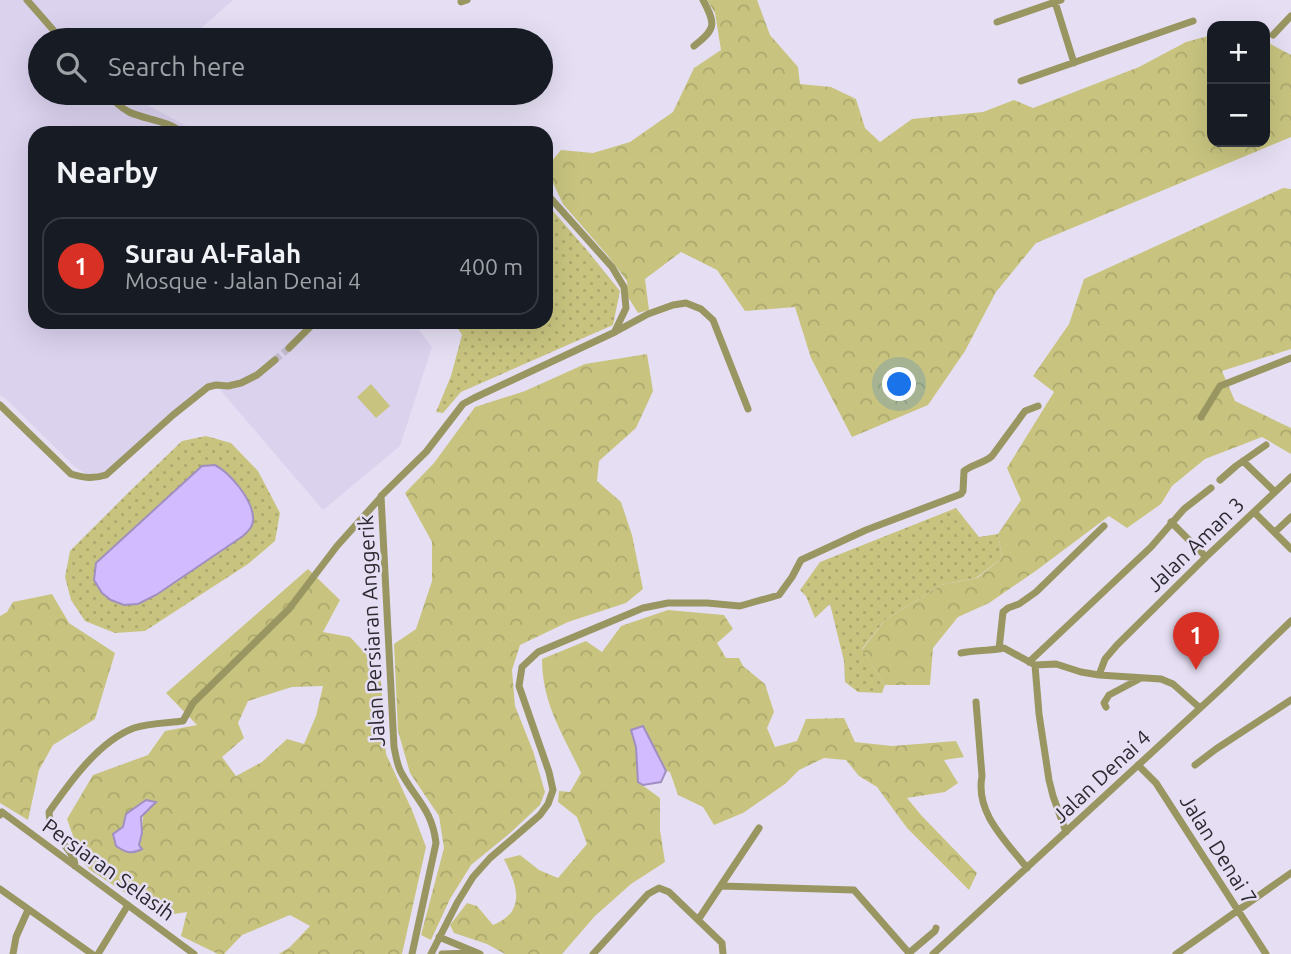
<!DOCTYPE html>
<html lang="en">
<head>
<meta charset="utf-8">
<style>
  body { margin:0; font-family:Ubuntu,sans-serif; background:#20242c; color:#f1f3f6 }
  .controls { position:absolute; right:21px; top:21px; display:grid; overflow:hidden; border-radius:14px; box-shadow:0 7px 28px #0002 }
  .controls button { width:63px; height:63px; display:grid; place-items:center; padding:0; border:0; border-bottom:2px solid #363941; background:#171b24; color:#f1f3f6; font:35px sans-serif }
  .you { position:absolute; left:900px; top:385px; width:24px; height:24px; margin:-18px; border:5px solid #fff; border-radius:50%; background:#1a73e8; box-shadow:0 0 0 10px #1a73e833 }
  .badge { display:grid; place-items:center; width:46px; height:46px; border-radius:50%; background:#d93025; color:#fff; font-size:23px; font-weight:700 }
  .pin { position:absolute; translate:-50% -58px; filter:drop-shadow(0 2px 4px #0008) }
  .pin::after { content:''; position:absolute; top:37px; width:24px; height:21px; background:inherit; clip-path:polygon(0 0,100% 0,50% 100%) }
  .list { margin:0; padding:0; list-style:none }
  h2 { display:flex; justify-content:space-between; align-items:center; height:91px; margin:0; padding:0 28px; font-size:30px }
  h2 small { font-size:23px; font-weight:400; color:#9ea1a6 }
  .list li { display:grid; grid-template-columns:46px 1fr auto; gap:21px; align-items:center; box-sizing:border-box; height:98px; margin:0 14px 14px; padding:0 14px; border:2px solid #363941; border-radius:21px }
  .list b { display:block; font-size:26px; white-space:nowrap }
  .list p { margin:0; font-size:23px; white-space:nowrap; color:#9ea1a6 }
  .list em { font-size:23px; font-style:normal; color:#9ea1a6 }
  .icon { flex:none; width:38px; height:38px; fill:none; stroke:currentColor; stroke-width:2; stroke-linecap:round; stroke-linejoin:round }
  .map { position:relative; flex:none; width:1291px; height:954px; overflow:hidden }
  .search { position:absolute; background:#171b24; box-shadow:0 7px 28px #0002; left:28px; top:28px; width:525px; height:77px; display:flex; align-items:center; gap:18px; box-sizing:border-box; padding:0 24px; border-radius:38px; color:#9ea1a6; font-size:26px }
  .panel { position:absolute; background:#171b24; box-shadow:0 7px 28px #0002; left:28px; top:126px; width:525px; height:203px; border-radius:21px }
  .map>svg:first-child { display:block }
</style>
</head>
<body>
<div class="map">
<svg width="1291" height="954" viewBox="0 0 1291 954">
  <defs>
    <pattern id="grass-dots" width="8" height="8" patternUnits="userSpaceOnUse" patternTransform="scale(1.75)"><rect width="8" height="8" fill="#c8c47f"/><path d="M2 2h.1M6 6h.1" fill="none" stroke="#aca86e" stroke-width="1.8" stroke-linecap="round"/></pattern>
    <pattern id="forest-crowns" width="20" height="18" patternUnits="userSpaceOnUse" patternTransform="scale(1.75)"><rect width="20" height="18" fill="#c8c47f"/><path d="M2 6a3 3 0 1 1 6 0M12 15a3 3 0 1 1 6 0" fill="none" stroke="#aca86e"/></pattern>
  </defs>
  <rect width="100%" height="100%" fill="#e6dff4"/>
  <path fill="#dbd2ee" d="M0,0H233L188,40H40V93H131L136,99L192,129L195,133H35V322H413L432,347L400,446L323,510L216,385L120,463L102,474H86L74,466L7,400L0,395Z"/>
  <path fill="url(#grass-dots)" fill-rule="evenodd" d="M546,203L586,249L620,291L613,325L461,392L443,413L436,412L451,376L462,335L454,322H546Z
    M206,436L231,443L258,471L280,513L275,541L248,564L145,631L115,633L85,621L71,600L65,577L70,551L130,491L182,441ZM202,466L94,580L96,563Z
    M956,508L979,537L998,534L1002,558L976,578L941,585L885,620L862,649L885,685L882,693L858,692L845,682L844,661L830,604L815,618L806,596L800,590L820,562Z"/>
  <path fill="url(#forest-crowns)" fill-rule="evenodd" d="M707,0H757L770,35L798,67L800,84L831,87L856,99L865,128L880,142L912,119L983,112L1014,100L1033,108L1139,67L1186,42L1212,35V142H1265V41L1291,55V137L1036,243L996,292L965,351L928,405L852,437L811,358L795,307L745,311L717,270L681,252L645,279L649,310L638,313L628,297L627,281L608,256L563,204L546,168L561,150L593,153L630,142L673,112L694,68L721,50L715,13Z
    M1283,188L1291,189V349L1222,371L1235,401L1291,428V454L1262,437L1205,459L1172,486L1161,504L1127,528L1109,516L1037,570L989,603L958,617L933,648L930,685H885L862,650L885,620L941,585L977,578L1002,558L998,534L1021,500L1007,468L1054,392L1033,376L1069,324L1084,279Z
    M647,354L653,391L636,428L599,461L597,481L621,502L632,535L643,589L626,603L568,622L520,645L512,670L515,706L533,751L545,792L540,805L509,834L471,865L450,899L431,940L421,935L444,848L439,816L410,773L398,731L394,644L416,629L432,581V542L405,493L434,463L475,407L525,391L585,364Z
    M308,569L340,600L323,632L350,637L380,669L386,754L412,810L426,847L402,954H279L290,947L310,926L290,915L242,935L224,954H218L181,936L187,912L161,916L90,870L82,861L67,819L93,775L148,755L165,731L197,725L166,693ZM323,686L316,716L304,744L287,739L262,762L236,776L222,757L244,738L238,723L248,701L292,687ZM146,800C142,816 143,830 139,845L141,849L113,834L123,827L126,814Z
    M52,594L69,623L115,653L95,719L53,745L39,770L28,820L0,803V616L7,612L13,602Z
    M668,610L724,615L733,629L717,643L726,658H739L743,666L765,684L774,712L767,728L775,747L797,741L806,719L844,718L855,742L892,746L956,741L964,757L944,760L958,783L945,792L907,798L921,815L977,873L969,890L907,828L877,787L859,776L846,760L824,758L799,770L785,784L743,813L714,825L703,807L678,795L670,772L666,771L643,727L632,730L636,747L638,782L660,798V830L665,862L631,884L595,916L562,954H505L487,944L454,933L450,925L467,903L477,906L493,925C527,911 517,885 504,859L520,855L539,870L558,878L587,844L577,817L558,802L559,791L570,792L581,773C563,734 542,704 542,659L586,641L602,652L621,626Z"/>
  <path fill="#c8c47f" d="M371,384L390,406L376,418L357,397Z"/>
  <path fill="#d2bbff" stroke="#a08fc1" stroke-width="2" d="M215,465C230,473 252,499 253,517C254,526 249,530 243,536L156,595L138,604L124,605L111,600L102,593L94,580L96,563L202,466Z
    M643,726L666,771L661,782L643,785L638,782L636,747L631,730Z
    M146,800L156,802L141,817L142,833L139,845L142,849C131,855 125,852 116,846L113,834L123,827L126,814Z"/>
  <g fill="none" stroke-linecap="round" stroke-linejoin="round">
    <path stroke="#c1bbcd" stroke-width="7" stroke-dasharray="7 3.5" stroke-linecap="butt" d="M275,360L289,348"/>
    <path stroke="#999662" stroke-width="7" d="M27,0L62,40
      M461,2L467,0
      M1055,2L1074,63
      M997,22L1061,0
      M1273,35L1291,16
      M694,46C716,29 716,24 703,0
      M1021,81L1193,21
      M107,93C113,100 120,107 129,112C146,120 168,120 182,133
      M546,193L612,267L624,287L626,308L615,331
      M289,348L315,322
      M0,405L71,474C84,478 93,479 106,475L173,415L208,387L216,385L228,386L241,383L257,375L275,360
      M1201,417L1220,386L1291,358
      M1243,461L1274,491
      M1220,480L1236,466L1266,445
      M1254,512L1291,549
      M1171,522L1206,557
      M1275,532L1291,517
      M999,649L1003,612L1008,608L1019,604L1036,592L1104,526
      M961,653C975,650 989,651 1004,648L1035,665L1056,664L1081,672L1099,675L1161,679L1173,684L1200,708
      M1029,662L1151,547L1184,509L1211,488
      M1035,665L1039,714L1049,780L1053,796L1066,832
      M1099,675L1105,659L1117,645L1206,557L1291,477
      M976,702L982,776C975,813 1006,841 1027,868
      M1106,707L1104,703L1109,695L1141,678
      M1138,765L1156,783L1266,954
      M1195,765L1216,749L1291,700
      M0,815L2,812L194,954
      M75,866C75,849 50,838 49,812C70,782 99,741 134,728C149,723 167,723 183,721L193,703L289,609L337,546L381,497
      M721,886L854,890L909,953V954
      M0,889L92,954
      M698,920L759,828
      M439,937L480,954
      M909,953L935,931L936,928
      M13,954L16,937L28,910
      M98,954L128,905
      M412,954L436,843C432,810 417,801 402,774C397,766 396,756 394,747L381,496L426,452L463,404L474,398L615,332L648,314L673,305L686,303L701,309L713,320L748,409
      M431,954L457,903L473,877L490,858L540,815L548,804L553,790L549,772L519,686L522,667L538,652L643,608L668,603H707L740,606L779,595L792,577L801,560L866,530L961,494L963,491L964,471C973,464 984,463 992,456L1025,411L1038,406
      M442,954L473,953
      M593,954L648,894L659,888L669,892L722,943L723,954
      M933,954L1223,687L1291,621
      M1176,954L1291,873"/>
  </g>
  <g text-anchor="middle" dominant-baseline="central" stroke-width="5" stroke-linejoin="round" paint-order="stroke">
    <g font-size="21" fill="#2c2931" stroke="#e6dff4">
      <text transform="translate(1195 544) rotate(-44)">Jalan Aman 3</text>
      <text transform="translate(371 631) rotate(-93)">Jalan Persiaran Anggerik</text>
      <text transform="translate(1101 776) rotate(-43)">Jalan Denai 4</text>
      <text transform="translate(1219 849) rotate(58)">Jalan Denai 7</text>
      <text transform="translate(109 869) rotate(36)">Persiaran Selasih</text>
    </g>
  </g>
</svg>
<div class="controls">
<button>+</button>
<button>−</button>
</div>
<div class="you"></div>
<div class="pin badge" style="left:1196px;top:670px">1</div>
<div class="search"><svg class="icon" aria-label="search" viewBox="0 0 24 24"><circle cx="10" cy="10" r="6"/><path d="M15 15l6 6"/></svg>Search here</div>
<section class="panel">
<h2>Nearby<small></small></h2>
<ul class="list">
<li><span class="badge">1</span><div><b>Surau Al-Falah</b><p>Mosque · Jalan Denai 4</p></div><em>400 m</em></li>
</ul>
</section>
</div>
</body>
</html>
